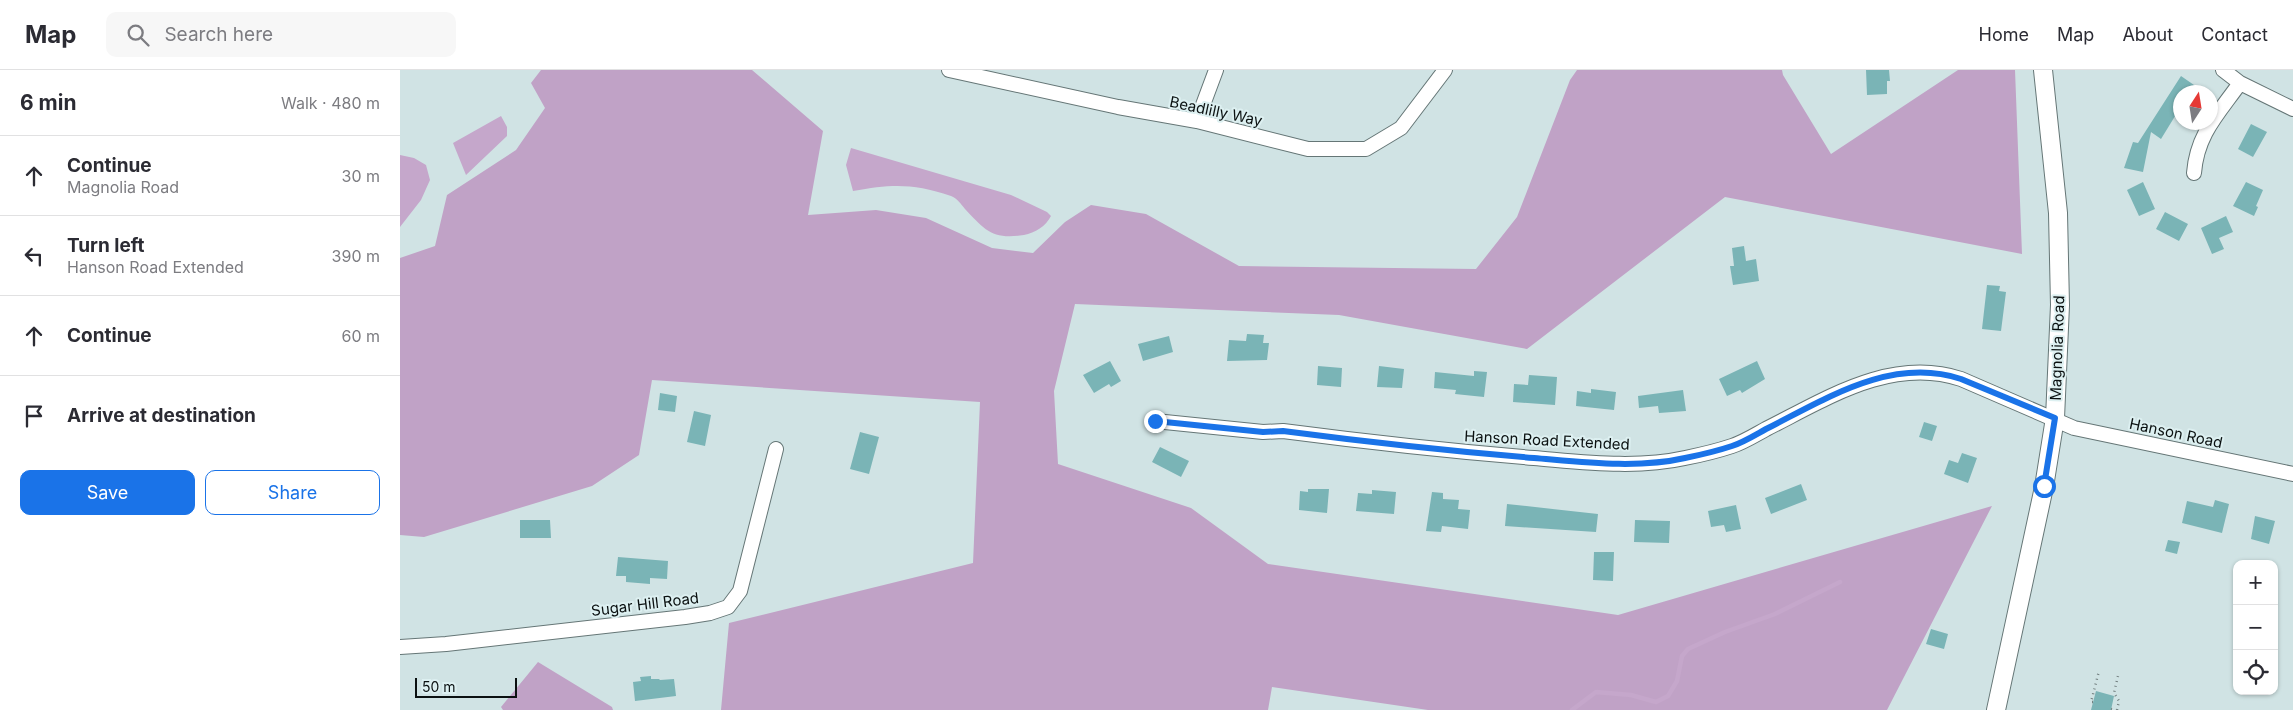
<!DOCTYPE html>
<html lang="en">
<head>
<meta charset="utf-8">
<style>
  body { margin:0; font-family:Inter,sans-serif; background:#f7f7f7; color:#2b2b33 }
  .controls { position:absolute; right:15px; bottom:15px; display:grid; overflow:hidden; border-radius:10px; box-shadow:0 1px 4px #0004 }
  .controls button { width:45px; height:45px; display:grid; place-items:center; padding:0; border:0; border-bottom:1px solid #e1e1e2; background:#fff; color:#2b2b33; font:25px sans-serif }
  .compass { position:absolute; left:1773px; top:15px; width:45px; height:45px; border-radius:50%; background:#fff; box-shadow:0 1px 4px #0004; rotate:12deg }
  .scale { position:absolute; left:15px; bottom:12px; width:102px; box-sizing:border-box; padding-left:5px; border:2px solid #0b1111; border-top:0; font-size:14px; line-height:18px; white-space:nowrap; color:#0b1111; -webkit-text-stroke:4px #ddf0f1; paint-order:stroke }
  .stop { position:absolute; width:15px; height:15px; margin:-11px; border:4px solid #1a73e8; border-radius:50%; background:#fff }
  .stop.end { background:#1a73e8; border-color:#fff; box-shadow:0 1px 5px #0008 }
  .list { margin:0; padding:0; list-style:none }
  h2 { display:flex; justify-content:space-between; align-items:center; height:65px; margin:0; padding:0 20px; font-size:21px }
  h2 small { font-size:16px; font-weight:400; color:#7c7c81 }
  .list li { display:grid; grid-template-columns:32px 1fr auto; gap:15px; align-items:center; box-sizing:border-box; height:80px; padding:0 20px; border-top:1px solid #e1e1e2 }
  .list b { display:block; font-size:19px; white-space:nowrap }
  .list p { margin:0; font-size:16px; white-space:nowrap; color:#7c7c81 }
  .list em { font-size:16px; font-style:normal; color:#7c7c81 }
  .actions { display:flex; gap:10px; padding:15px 20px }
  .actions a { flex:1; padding:11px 0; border:1px solid #1a73e8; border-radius:10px; text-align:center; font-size:18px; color:#1a73e8 }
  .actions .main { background:#1a73e8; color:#fff }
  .icon { flex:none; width:28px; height:28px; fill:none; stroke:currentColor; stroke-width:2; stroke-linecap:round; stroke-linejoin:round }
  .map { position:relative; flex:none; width:1893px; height:640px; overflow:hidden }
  header { display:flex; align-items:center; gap:30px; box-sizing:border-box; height:70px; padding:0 25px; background:#fff; border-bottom:1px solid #e1e1e2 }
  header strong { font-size:24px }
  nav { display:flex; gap:28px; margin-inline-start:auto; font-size:18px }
  .search { width:350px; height:45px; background:#f7f7f7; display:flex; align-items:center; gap:12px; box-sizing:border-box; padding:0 18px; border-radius:10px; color:#7c7c81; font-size:19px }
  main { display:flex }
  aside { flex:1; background:#fff }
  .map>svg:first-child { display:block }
</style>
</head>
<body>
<header>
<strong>Map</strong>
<div class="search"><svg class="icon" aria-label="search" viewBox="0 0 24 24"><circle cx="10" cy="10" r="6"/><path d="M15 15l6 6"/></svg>Search here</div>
<nav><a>Home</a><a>Map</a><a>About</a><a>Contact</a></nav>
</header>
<main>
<aside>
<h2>6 min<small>Walk · 480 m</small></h2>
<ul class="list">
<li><svg class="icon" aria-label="ahead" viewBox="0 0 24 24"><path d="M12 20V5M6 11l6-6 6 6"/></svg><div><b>Continue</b><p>Magnolia Road</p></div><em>30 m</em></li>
<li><svg class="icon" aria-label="left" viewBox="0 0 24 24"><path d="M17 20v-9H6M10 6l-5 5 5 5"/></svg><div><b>Turn left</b><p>Hanson Road Extended</p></div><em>390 m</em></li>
<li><svg class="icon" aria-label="ahead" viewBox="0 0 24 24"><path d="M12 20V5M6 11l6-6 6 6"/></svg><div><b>Continue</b></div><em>60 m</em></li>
<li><svg class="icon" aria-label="arrive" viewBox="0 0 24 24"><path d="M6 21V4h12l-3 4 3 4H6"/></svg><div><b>Arrive at destination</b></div></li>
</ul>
<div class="actions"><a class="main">Save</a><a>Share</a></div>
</aside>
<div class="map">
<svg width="1893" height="640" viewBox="0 0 1893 640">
  <rect width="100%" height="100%" fill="#d0e3e4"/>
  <path fill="#c0a2c6" d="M141,0H352L423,61L408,145L476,140L526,148L592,178L633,183L665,152L691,135L746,144L839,196L1076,199L1117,147L1170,10L1177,0H1382L1383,5L1431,84L1558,0H1615L1622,184L1325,127L1127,279L939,245L675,234L654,321L658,394L791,438L868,494L1218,545L1592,436L1487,640H1028L872,617L868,640H321L329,553L573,493L580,332L252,310L239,385L192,416L24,467L0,465V188L35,176L47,125L116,80L145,38L131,13Z
    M138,592L212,637L213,640H103L101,637Z"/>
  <path fill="#c5a7cb" d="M101,46L107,57V66L66,105L53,73Z
    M451,78L611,125L647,142L651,146C646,156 635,163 624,165C592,170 585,160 565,139C561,134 557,128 551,126C513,113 491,114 453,121L446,95Z
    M0,85L14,88L26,95L30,110L21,130L0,157Z"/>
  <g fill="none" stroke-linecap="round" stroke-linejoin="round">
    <path stroke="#c5a7cb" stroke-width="4.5" d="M1172,640L1196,622L1231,625L1256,632L1268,626L1277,611L1282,586L1288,579L1325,562L1375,544L1440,512"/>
  </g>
  <path fill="#7ab4b6" d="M1466,0H1489L1490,11H1487V24L1467,25Z
    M1781,6L1794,15L1789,22H1780V38L1761,69L1751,62L1743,102L1724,98L1733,72L1738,73Z
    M1851,54L1867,62L1853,87L1838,79Z
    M1743,112L1755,139L1739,146L1727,120Z
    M1846,112L1863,120L1856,136L1858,137L1854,146L1833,136Z
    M1765,142L1788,154L1779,171L1756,159Z
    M1826,146L1833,162L1819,168L1824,179L1812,184L1801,158Z
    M1344,176L1346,191L1356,189L1359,211L1333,215L1330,196H1334L1332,178Z
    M1587,215L1600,216L1599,221L1606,222L1601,261L1582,259Z
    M847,264L864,265L863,273H869L867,290L827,291L829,270L846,271Z
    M769,266L773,282L743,291L738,274Z
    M710,291L721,311L711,317L709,314L694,323L683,305Z
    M1357,291L1365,309L1342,323L1340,320L1327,326L1319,309Z
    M918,296L942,298L941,317L917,315Z
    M979,296L1004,299L1002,318L977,317Z
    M1074,301L1087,302L1084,327L1055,324L1056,320L1034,318L1035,302L1074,306Z
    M1129,305L1157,307L1155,335L1113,332L1114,314L1128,315Z
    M1191,319L1216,322L1214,340L1176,336L1177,321L1191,323Z
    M1283,320L1286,341L1259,343L1258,336L1239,338L1238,326Z
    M260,323L277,326L275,342L258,340Z
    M294,341L311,345L305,376L287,372Z
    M1524,352L1537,356L1532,371L1519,367Z
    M460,362L479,367L469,404L450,399Z
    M760,377L789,391L781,407L752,392Z
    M1562,383L1577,388L1568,413L1544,404L1549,390L1558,393Z
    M1401,414L1407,430L1371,444L1365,428Z
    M908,419H929L927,443L899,440L900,421L908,422Z
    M972,420L996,422L994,444L956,441L958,423L972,424Z
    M1032,422L1043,423V429L1059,430L1058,439L1070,440L1068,459L1042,456L1041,462L1026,461Z
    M1815,430L1829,434L1822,463L1782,453L1787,431L1813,437Z
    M1107,434L1198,444L1196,462L1105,456Z
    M1336,435L1341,459L1326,462L1324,455L1311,457L1308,441Z
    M1855,446L1875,451L1869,474L1851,469Z
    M120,450H150L151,468H120Z
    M1235,450L1270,451L1269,473L1234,472Z
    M1768,470L1780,472L1777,484L1765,481Z
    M1194,482H1214L1213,511L1193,510Z
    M218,487L268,491L267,509L250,508V514L226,512V506H216Z
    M1531,559L1548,564L1544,579L1526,574Z
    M251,606V609H259L260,610L274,609L276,626L235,631L233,612L241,611L240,607Z
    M1696,621L1714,626L1711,640H1691Z"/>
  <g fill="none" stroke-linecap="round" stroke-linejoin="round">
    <g stroke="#657676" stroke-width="16">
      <path id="minor" d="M549,0L718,37L797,51L908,79H966L1001,58L1045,0
        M1823,0L1840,13L1893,39
        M797,51L816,0
        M1794,103C1797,64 1818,44 1840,13
        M755,351L863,362L883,361C967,372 1050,381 1134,388C1183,392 1236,399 1285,388C1300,385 1317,381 1332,376C1344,372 1355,365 1366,359C1426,329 1491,286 1561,309L1674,358L1893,404
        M0,577L46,574L285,547L310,543L328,537L340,521L376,379"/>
    </g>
    <g stroke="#657676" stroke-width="20">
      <path id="major" d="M1596,640L1644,417L1655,348L1660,235L1658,143L1643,0"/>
    </g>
    <path stroke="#748181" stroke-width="2.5" stroke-dasharray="1 4" stroke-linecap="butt" d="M1693,632H1691L1699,601
      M1711,639L1715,640
      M1717,640L1719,631L1714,623L1718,606"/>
    <use href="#minor" stroke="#fff" stroke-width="14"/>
    <use href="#major" stroke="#fff" stroke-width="18"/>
  </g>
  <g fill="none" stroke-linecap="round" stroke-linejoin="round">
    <path stroke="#1a73e8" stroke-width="6" d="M755,351L863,362L883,361C967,372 1050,381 1134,388C1182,392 1237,399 1285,388C1300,385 1317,381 1332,376C1344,372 1355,365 1366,359C1426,329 1491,286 1561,309L1655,348L1644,416"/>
  </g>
  <g text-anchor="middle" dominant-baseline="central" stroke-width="4" stroke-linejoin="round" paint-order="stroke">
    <g font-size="15" fill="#0b1111" stroke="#ddf0f1">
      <text transform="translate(816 41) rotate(12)">Beadlilly Way</text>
      <text transform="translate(1657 278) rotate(-88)">Magnolia Road</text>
      <text transform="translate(1776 363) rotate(12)">Hanson Road</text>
      <text transform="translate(1147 370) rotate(3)">Hanson Road Extended</text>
      <text transform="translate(245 534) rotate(-7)">Sugar Hill Road</text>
    </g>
  </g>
</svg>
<div class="controls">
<button>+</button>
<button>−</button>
<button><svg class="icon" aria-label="locate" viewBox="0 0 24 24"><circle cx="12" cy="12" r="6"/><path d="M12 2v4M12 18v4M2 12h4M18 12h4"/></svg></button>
</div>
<svg class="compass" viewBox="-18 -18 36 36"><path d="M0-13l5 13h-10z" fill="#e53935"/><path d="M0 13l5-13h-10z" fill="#7c7c81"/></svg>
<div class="scale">50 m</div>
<div class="stop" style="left:1644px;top:416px"></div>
<div class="stop end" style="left:755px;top:351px"></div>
</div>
</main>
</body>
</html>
